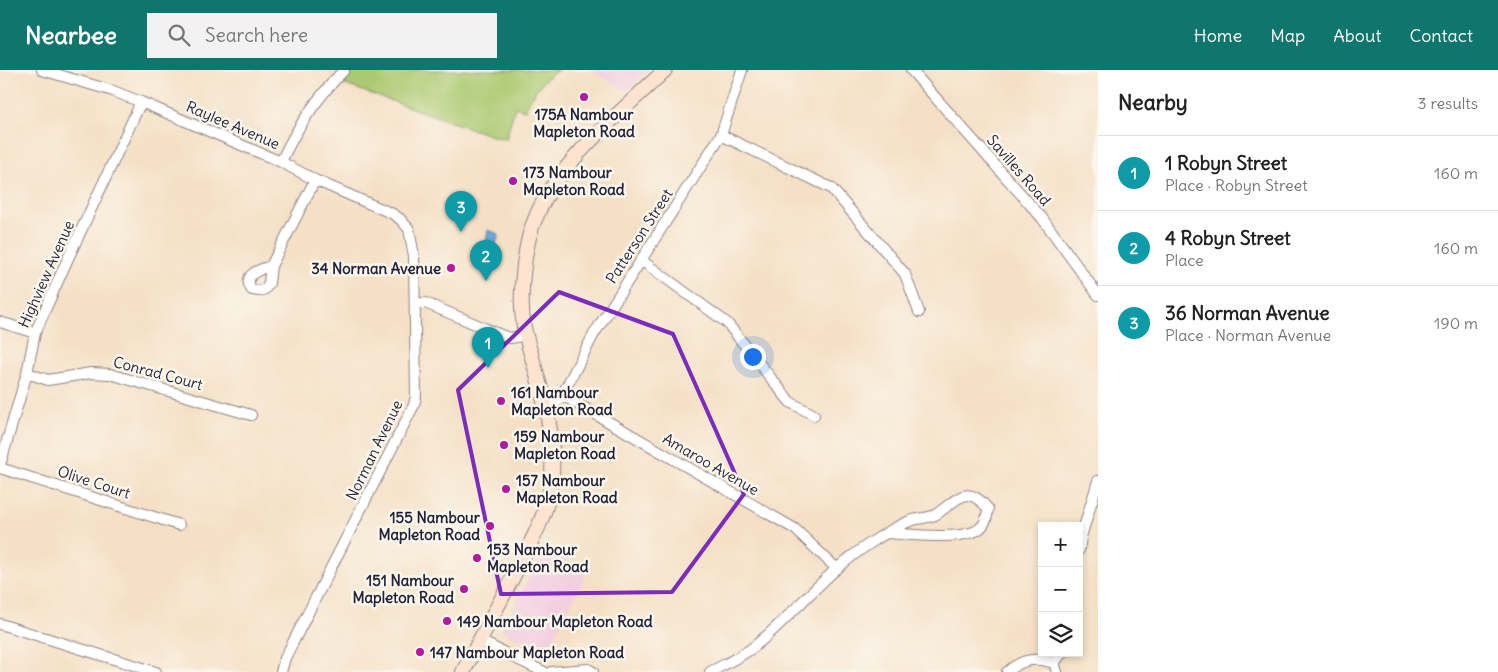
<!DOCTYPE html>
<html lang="en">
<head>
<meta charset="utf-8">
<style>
  body { margin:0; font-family:Delius,sans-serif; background:#f2f2f2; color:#222 }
  .controls { position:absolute; right:15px; bottom:15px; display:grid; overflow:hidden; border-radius:0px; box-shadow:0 2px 8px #0003 }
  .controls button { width:45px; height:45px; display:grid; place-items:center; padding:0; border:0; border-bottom:1px solid #e0e0e0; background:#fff; color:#222; font:25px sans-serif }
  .you { position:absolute; left:752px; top:286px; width:18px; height:18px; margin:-12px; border:4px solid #fff; border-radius:50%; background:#1a73e8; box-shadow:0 0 0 8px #1a73e833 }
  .badge { display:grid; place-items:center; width:32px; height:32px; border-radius:50%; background:#0f766e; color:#fff; font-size:16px; font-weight:700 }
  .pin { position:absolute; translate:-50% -41px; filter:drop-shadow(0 1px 2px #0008) }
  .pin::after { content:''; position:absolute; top:26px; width:18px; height:15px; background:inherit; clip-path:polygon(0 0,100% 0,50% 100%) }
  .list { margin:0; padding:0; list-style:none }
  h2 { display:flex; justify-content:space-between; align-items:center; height:65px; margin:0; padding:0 20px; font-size:21px }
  h2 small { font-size:16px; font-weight:400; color:#767676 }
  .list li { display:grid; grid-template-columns:32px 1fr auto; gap:15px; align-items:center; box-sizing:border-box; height:75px; padding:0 20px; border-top:1px solid #e0e0e0 }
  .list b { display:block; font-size:19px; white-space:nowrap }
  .list p { margin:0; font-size:16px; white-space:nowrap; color:#767676 }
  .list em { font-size:16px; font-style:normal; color:#767676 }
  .icon { flex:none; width:28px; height:28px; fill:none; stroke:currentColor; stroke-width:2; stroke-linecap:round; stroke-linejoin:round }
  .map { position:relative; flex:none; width:1098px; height:602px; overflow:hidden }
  header { display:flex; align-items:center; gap:30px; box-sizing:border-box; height:70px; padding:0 25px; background:#0f766e; color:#fff }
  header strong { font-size:24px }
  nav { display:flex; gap:28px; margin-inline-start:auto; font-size:18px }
  .search { width:350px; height:45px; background:#f2f2f2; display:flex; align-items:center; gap:12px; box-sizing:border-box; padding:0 18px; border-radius:0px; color:#767676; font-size:19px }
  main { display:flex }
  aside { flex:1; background:#fff }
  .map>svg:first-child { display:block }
</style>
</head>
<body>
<header>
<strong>Nearbee</strong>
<div class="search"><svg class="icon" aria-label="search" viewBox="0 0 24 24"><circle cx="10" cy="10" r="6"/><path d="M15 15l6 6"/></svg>Search here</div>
<nav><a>Home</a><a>Map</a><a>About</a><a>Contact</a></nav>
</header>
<main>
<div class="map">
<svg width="1098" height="602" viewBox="0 0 1098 602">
  <rect width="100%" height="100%" fill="#fbf7ec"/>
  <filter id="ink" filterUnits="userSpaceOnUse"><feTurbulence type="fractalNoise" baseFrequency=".02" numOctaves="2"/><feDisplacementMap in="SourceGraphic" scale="10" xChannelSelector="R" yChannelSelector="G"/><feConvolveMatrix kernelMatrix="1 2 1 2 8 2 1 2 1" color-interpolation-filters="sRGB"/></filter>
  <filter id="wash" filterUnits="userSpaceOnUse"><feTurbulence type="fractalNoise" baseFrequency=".0096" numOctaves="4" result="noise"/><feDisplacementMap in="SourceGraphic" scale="20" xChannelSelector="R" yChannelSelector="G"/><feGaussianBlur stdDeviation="1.12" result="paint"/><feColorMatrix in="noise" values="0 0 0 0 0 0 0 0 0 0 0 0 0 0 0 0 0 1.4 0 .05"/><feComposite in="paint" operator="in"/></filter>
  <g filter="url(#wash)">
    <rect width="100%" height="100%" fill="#f5e0c6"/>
    <path fill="#f3cfe0" d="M591,0H649L626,21Z
      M543,479L588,501L546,582L502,561Z"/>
    <path fill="#abc970" stroke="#667656" d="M344,0H558C541,10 534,22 525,40L515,37L506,69L492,66L334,11Z"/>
    <path fill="#6ba8dc" stroke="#46658c" d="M488,160L499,164L494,181L485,179Z"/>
  </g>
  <g filter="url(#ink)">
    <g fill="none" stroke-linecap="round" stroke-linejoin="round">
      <g stroke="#8c8180" stroke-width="12">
        <path id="street" d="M42,0L113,21L141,32L281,92L315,110L393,144L400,149L409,159L414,186L416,326L414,335L285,588L281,602
          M911,0L1042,148L1098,225
          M721,65L831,118L905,204L919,242
          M281,92C297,56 317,28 344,0
          M641,190L727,253L790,332L814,345
          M271,196C260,199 241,205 252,220L260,221L265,219L269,213L271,196L315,110
          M415,233H425L435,237L506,267L511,268L526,265
          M0,252L35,263
          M27,303L48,310L91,303L110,304L251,345
          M562,325L795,459L836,498
          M546,338L554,335L562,325L594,264L721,65L742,0
          M0,395L27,303L35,263L65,195L141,32
          M0,398L179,455
          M1079,480L1081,467L1098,411
          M0,554L156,602
          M480,571L544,602
          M551,602L588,599L593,602
          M710,602C725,594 743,586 756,575C795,543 826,502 869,474C883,465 897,455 913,450C920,448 928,448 935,445C956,432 966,411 988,439C987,447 986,454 979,459C963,471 907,464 886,463
          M1007,602C1022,589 1035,587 1054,593
          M1057,602L1054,593L1062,583"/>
      </g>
      <g stroke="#8c8180" stroke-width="16">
        <path id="secondary" d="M463,602C480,570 497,537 514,505C529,476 547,446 551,414C558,363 539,315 526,266C520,243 521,218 524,195C526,179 529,162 536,147C559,91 622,42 665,0"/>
      </g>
      <use href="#street" stroke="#fff" stroke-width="10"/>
      <use href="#secondary" stroke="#fde4d1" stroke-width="14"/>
    </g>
  </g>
  <path fill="none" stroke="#7b2cbf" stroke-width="4" stroke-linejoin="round" d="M559,222L673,264L744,424L672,522L501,524L458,320Z"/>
  <g fill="#b5179e" stroke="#fbf7ec" stroke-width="2">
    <circle cx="584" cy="27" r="5"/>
    <circle cx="513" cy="111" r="5"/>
    <circle cx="451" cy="198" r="5"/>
    <circle cx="501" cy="331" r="5"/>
    <circle cx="504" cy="375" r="5"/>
    <circle cx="506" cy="419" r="5"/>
    <circle cx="490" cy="456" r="5"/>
    <circle cx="477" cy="488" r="5"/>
    <circle cx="464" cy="519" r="5"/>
    <circle cx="447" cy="551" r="5"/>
    <circle cx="420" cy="582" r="5"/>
  </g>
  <g text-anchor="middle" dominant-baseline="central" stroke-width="5" stroke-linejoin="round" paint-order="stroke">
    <g font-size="15" font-weight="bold" fill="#22223b" stroke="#fbf7ec" text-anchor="start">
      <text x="584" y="44" text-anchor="middle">175A Nambour<tspan x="584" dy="17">Mapleton Road</tspan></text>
      <text x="523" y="102">173 Nambour<tspan x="523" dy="17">Mapleton Road</tspan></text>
      <text x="441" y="198" text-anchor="end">34 Norman Avenue</text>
      <text x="511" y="322">161 Nambour<tspan x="511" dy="17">Mapleton Road</tspan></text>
      <text x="514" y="366">159 Nambour<tspan x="514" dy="17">Mapleton Road</tspan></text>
      <text x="516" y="410">157 Nambour<tspan x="516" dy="17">Mapleton Road</tspan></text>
      <text x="480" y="447" text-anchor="end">155 Nambour<tspan x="480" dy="17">Mapleton Road</tspan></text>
      <text x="487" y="479">153 Nambour<tspan x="487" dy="17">Mapleton Road</tspan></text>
      <text x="454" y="510" text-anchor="end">151 Nambour<tspan x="454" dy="17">Mapleton Road</tspan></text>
      <text x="457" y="551">149 Nambour Mapleton Road</text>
      <text x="430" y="582">147 Nambour Mapleton Road</text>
    </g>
    <g font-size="15" fill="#22223b" stroke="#fbf7ec">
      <text transform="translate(233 55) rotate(23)">Raylee Avenue</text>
      <text transform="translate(1019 100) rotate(49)">Savilles Road</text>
      <text transform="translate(639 166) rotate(-57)">Patterson Street</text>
      <text transform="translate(46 204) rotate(-66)">Highview Avenue</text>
      <text transform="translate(158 303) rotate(15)">Conrad Court</text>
      <text transform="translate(374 380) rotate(-64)">Norman Avenue</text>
      <text transform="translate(711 394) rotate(30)">Amaroo Avenue</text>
      <text transform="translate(94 412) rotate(18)">Olive Court</text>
    </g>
  </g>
</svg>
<div class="controls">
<button>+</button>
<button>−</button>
<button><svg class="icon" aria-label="layers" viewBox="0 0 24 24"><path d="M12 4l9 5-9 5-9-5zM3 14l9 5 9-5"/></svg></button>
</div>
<div class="you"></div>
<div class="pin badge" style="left:488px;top:298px;background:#0f9aa8">1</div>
<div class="pin badge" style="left:486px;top:211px;background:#0f9aa8">2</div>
<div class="pin badge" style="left:461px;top:162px;background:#0f9aa8">3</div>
</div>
<aside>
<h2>Nearby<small>3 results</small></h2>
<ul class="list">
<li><span class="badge" style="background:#0f9aa8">1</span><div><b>1 Robyn Street</b><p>Place · Robyn Street</p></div><em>160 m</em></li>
<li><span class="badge" style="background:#0f9aa8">2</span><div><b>4 Robyn Street</b><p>Place</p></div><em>160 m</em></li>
<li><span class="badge" style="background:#0f9aa8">3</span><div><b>36 Norman Avenue</b><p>Place · Norman Avenue</p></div><em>190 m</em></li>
</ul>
</aside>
</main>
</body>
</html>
